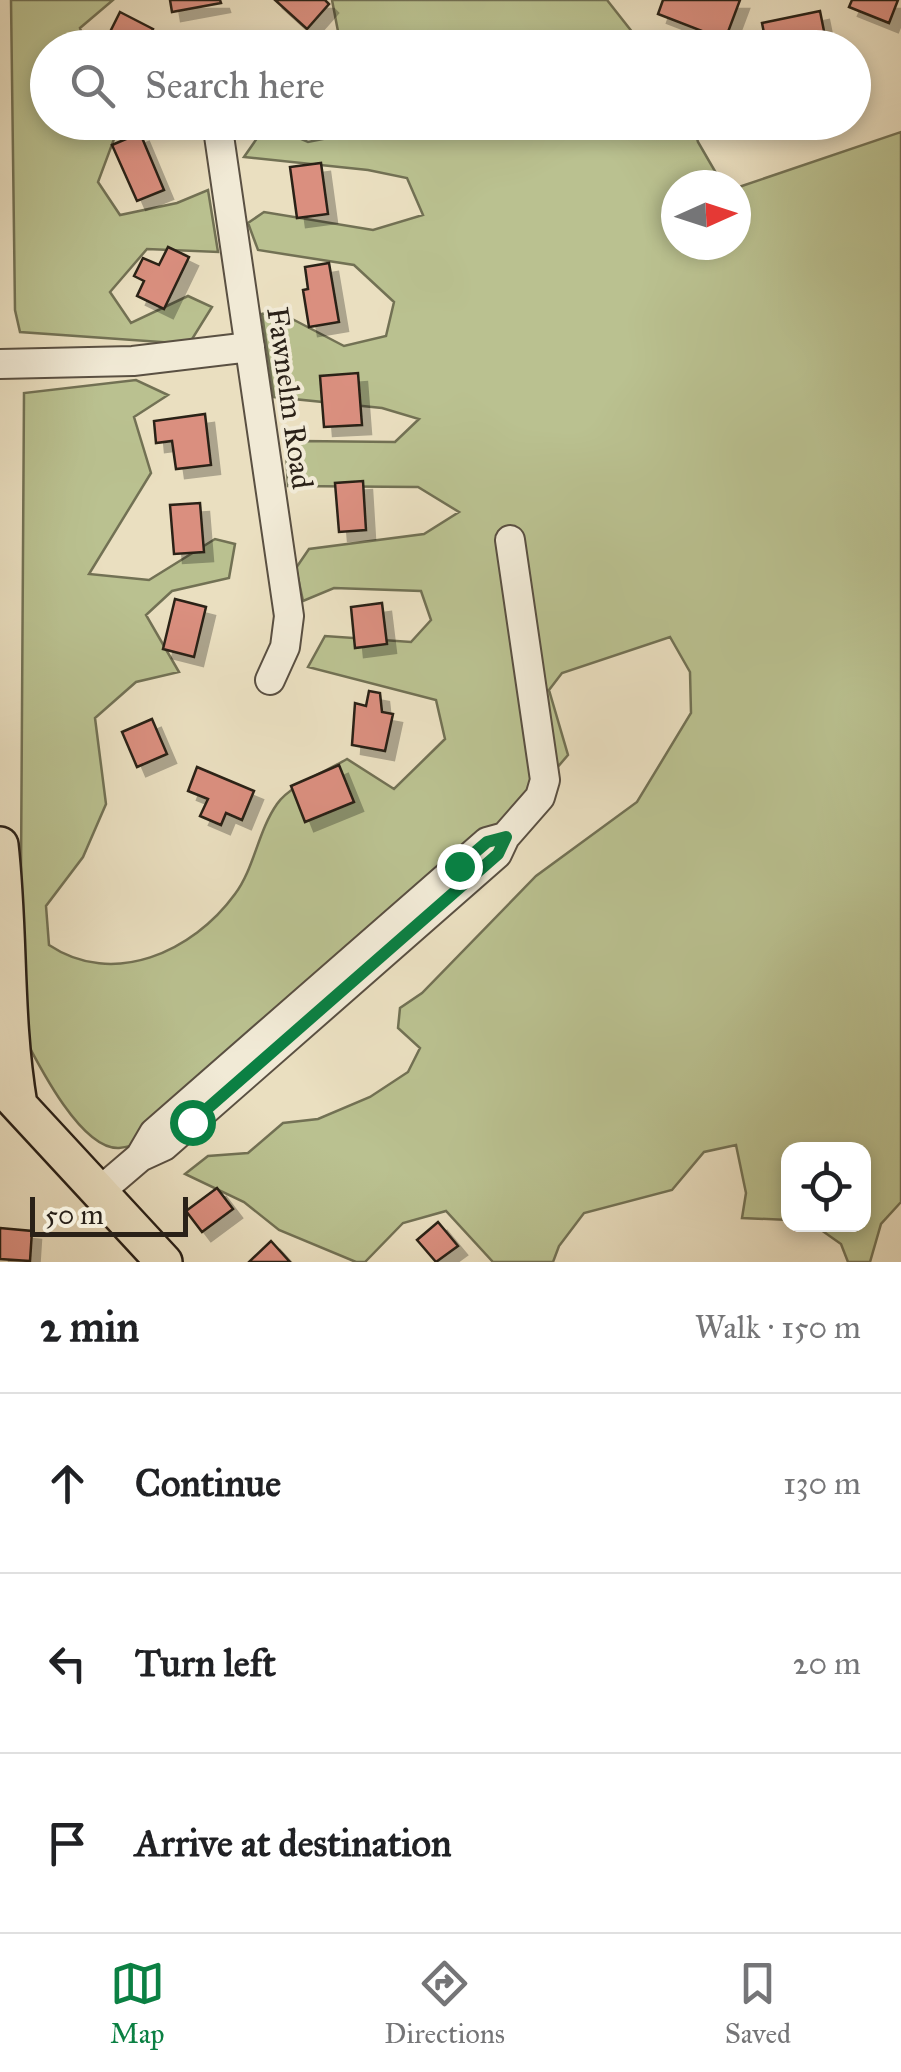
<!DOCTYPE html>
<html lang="en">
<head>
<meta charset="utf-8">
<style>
  body { margin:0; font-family:"IM FELL Great Primer",serif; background:#f6f6f6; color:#202124 }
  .controls { position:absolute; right:30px; bottom:30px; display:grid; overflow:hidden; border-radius:20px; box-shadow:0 5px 15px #0003 }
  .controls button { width:90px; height:90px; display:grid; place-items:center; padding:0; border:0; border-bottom:2px solid #e0e0e0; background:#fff; color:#202124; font:50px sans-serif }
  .compass { position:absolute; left:661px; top:170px; width:90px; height:90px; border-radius:50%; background:#fff; box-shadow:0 5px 15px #0003; rotate:87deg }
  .scale { position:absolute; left:30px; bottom:25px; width:158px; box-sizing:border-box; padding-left:10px; border:5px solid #2a2118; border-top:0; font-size:28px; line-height:35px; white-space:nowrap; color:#2a2118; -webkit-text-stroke:8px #f1ead6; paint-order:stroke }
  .stop { position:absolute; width:30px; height:30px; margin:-22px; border:8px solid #0b8043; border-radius:50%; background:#fff }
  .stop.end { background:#0b8043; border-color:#fff; box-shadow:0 2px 10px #0008 }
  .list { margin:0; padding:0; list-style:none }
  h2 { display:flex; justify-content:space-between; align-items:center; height:130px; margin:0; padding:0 40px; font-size:42px }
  h2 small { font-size:32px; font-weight:400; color:#757577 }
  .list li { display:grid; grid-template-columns:65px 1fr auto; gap:30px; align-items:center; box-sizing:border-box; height:180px; padding:0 40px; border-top:2px solid #e0e0e0 }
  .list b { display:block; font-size:38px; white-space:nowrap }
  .list em { font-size:32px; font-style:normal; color:#757577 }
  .icon { flex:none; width:55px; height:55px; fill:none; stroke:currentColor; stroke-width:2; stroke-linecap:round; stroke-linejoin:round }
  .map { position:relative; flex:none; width:901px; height:1262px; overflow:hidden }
  .search { position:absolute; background:#fff; box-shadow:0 5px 15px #0003; left:30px; right:30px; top:30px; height:110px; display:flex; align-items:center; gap:25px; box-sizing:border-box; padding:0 35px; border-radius:55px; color:#757577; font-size:38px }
  .sheet { height:670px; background:#fff }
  nav { display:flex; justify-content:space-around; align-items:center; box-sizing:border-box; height:140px; border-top:2px solid #e0e0e0; background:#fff; font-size:28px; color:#757577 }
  nav a { display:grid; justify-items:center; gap:5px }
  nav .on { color:#0b8043 }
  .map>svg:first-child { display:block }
</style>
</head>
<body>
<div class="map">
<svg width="901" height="1262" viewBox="0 0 901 1262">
  <defs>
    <filter id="shadow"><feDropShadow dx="9" dy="9" stdDeviation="0" flood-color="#0004"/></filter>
  </defs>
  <rect width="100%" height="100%" fill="#eadfc0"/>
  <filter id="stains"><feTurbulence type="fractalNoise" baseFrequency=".002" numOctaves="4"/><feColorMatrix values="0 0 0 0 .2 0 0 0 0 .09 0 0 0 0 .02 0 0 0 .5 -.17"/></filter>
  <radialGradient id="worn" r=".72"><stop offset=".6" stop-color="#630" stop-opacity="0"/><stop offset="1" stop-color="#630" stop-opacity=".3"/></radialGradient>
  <path fill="#bac190" stroke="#727154" stroke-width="2.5" d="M11,0H113L80,28L86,47L48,48V122L120,123L98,182L120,215L177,203L208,190L218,252L147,249L110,292L131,323L188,296L212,307L189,344L20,332L15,310Z
    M332,0H607L644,47H341Z
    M348,123H693L698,142L723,185H676V245H736V188L901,132V1202L881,1224L870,1262H848L841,1244L814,1225L864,1224V1150H788V1220L742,1218L746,1193L736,1145L704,1152L672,1190L584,1213L559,1246L553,1262H493L446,1211L403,1223L365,1262H356L279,1230L244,1202L185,1174L208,1156L248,1153L283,1123L318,1119L370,1097L408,1072L420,1048L398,1028L400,1008L422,993L536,876L637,802L691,713L690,672L670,637L562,673L549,690L568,755L481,856L165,1135C151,1139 134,1147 119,1148C80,1150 36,1060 20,1029L24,393L136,380L168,395L134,417L151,473L89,574L149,580L215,539L235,544L229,578L172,591L146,615L179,672L136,682L95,718L106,804L83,857L46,906L49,945C113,988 193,952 235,894C254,869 258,831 277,804C290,785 327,771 347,759L394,789L445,739L436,700L308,667L325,636L411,642L431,620L421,591L334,588L303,601L296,568L309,549L424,534L459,512L418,487L288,486L286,451L301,441L395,442L419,419L382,408L274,397L262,314L275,310L344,346L386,336L394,302L354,265L258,250L248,223L264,212L373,230L423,215L407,178L368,170L244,157L267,124L308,142L348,134Z"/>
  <path fill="#da8f7f" stroke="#2a2118" stroke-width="2.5" filter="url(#shadow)" d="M170,0H220L221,3L172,12Z
    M275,0H325L329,4L307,29Z
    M663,0H740L725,40L658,14Z
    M852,0H898L889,23L849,7Z
    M820,11L827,46L767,48L762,23Z
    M120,12L153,29L144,48H102Z
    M298,122H335V128L298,129Z
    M140,133L164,190L137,201L112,145Z
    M321,163L328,214L297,218L290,167Z
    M168,247L189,257L164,309L137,296L144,281L134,276L143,258L159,265Z
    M329,263L339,322L309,327L303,290L308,289L305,267Z
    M358,373L362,425L324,427L320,376Z
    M205,414L211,465L176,469L172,441L156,443L154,421Z
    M363,481L366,530L339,532L335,483Z
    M200,503L204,552L174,554L170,505Z
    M175,599L206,607L194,657L163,649Z
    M382,603L387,644L355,648L351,607Z
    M369,691L380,693L382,712L393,714L385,751L352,745L355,703L366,706Z
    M152,719L167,754L137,767L122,732Z
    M339,765L354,802L305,822L291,786Z
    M197,767L254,791L242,820L226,813L221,825L200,816L208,799L188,791Z
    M217,1188L233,1209L202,1232L186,1211Z
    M438,1222L458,1246L436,1262L417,1240Z
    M0,1228L32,1231L30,1261L0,1259Z
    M271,1241L290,1262H249Z"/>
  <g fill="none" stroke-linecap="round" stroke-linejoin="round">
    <g stroke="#5a5042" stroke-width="32">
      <path id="minor" d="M217,122L289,616L285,647L270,680
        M0,364L133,361L250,347
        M505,837L540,797L545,780L510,540
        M99,1192L140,1157L164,1146L497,854L505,837L487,842L154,1133L140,1157"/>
    </g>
    <g stroke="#2a2118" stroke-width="40">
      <path id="major" d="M0,845C10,934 4,1016 19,1105
        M4,1089L164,1262"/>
    </g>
    <use href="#minor" stroke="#f1ead6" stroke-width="28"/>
    <use href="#major" stroke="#eadfc0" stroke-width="35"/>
  </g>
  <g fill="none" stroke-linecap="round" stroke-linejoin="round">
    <path stroke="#0b8043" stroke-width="12" d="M192,1122L498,854L506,837L487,842L459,866"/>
  </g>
  <g text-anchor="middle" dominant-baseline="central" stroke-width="8" stroke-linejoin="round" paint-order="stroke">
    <g font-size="30" fill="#2a2118" stroke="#f1ead6">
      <text transform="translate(290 398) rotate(82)">Fawnelm Road</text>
    </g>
  </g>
  <rect width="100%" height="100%" filter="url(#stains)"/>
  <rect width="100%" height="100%" fill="url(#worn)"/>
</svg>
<div class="controls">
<button><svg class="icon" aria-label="locate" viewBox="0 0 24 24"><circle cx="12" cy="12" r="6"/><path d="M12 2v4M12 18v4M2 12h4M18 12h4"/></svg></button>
</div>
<svg class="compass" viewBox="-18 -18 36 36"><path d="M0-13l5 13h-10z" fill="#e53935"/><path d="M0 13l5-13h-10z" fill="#757577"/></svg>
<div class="scale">50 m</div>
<div class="stop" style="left:192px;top:1122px"></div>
<div class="stop end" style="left:459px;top:866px"></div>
<div class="search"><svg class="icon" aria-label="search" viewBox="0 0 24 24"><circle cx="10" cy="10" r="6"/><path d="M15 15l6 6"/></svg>Search here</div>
</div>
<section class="sheet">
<h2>2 min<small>Walk · 150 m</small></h2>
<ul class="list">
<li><svg class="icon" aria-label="ahead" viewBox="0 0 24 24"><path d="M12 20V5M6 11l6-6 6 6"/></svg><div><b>Continue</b></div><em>130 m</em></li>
<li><svg class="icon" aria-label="left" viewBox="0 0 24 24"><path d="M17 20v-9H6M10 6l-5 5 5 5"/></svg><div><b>Turn left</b></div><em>20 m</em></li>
<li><svg class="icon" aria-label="arrive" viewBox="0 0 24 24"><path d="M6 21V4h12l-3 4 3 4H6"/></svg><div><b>Arrive at destination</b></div></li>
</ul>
</section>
<nav>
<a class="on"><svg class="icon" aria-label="map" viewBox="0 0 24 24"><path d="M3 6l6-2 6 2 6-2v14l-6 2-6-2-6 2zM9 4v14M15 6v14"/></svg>Map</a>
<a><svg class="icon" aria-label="directions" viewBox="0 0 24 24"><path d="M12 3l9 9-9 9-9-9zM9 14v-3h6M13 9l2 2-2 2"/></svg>Directions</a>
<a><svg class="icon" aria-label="saved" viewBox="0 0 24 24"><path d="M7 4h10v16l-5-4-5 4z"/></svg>Saved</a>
</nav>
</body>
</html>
